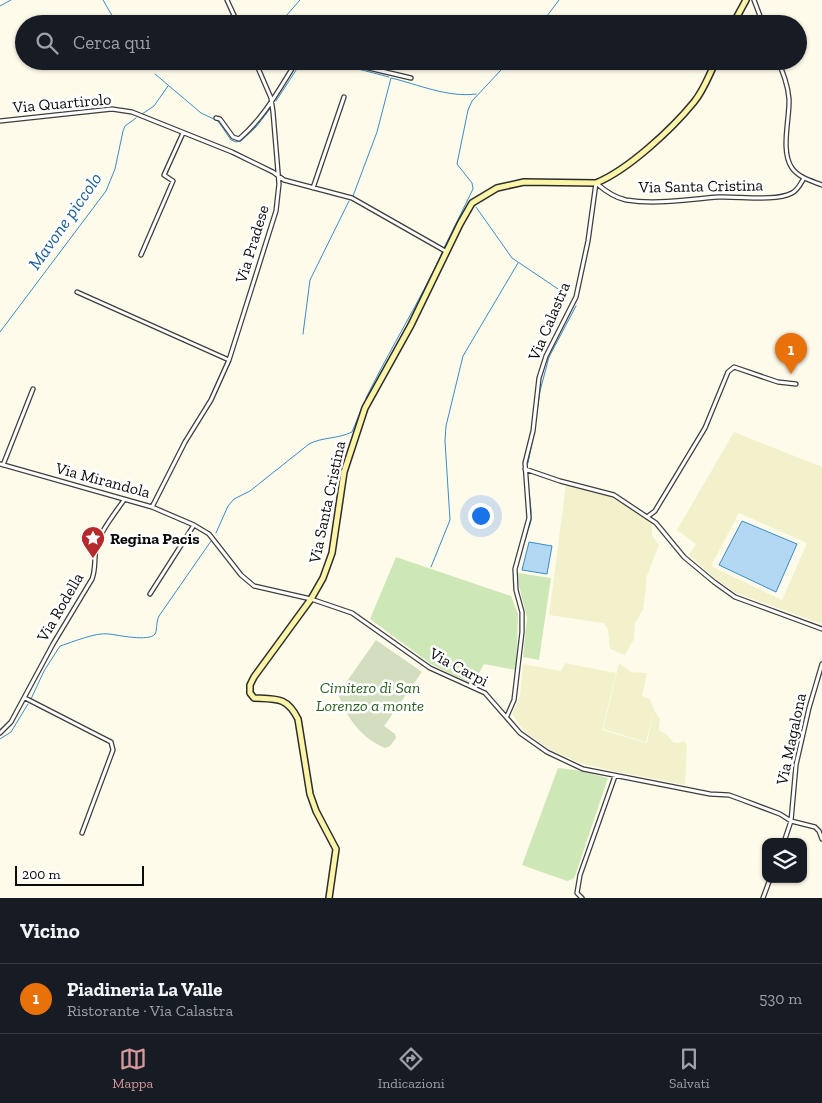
<!DOCTYPE html>
<html lang="it">
<head>
<meta charset="utf-8">
<style>
  body { margin:0; font-family:"Zilla Slab",serif; background:#20242c; color:#f1f3f6 }
  .controls { position:absolute; right:15px; bottom:15px; display:grid; overflow:hidden; border-radius:10px; box-shadow:0 1px 4px #0004 }
  .controls button { width:45px; height:45px; display:grid; place-items:center; padding:0; border:0; border-bottom:1px solid #363941; background:#171b24; color:#f1f3f6; font:25px sans-serif }
  .scale { position:absolute; left:15px; bottom:12px; width:129px; box-sizing:border-box; padding-left:5px; border:2px solid #0b0b0b; border-top:0; font-size:14px; line-height:18px; white-space:nowrap; color:#0b0b0b; -webkit-text-stroke:4px #fff; paint-order:stroke }
  .you { position:absolute; left:480px; top:515px; width:18px; height:18px; margin:-12px; border:4px solid #fff; border-radius:50%; background:#1a73e8; box-shadow:0 0 0 8px #1a73e833 }
  .badge { display:grid; place-items:center; width:32px; height:32px; border-radius:50%; background:#d6999b; color:#fff; font-size:16px; font-weight:700 }
  .pin { position:absolute; translate:-50% -41px; filter:drop-shadow(0 1px 2px #0008) }
  .pin::after { content:''; position:absolute; top:26px; width:18px; height:15px; background:inherit; clip-path:polygon(0 0,100% 0,50% 100%) }
  .list { margin:0; padding:0; list-style:none }
  h2 { display:flex; justify-content:space-between; align-items:center; height:65px; margin:0; padding:0 20px; font-size:21px }
  h2 small { font-size:16px; font-weight:400; color:#9ea1a6 }
  .list li { display:grid; grid-template-columns:32px 1fr auto; gap:15px; align-items:center; box-sizing:border-box; height:70px; padding:0 20px; border-top:1px solid #363941 }
  .list b { display:block; font-size:19px; white-space:nowrap }
  .list p { margin:0; font-size:16px; white-space:nowrap; color:#9ea1a6 }
  .list em { font-size:16px; font-style:normal; color:#9ea1a6 }
  .icon { flex:none; width:28px; height:28px; fill:none; stroke:currentColor; stroke-width:2; stroke-linecap:round; stroke-linejoin:round }
  .map { position:relative; flex:none; width:822px; height:898px; overflow:hidden }
  .search { position:absolute; background:#171b24; box-shadow:0 1px 4px #0004; left:15px; right:15px; top:15px; height:55px; display:flex; align-items:center; gap:12px; box-sizing:border-box; padding:0 18px; border-radius:28px; color:#9ea1a6; font-size:19px }
  .sheet { height:135px; background:#171b24 }
  nav { display:flex; justify-content:space-around; align-items:center; box-sizing:border-box; height:70px; border-top:1px solid #363941; background:#171b24; font-size:14px; color:#9ea1a6 }
  nav a { display:grid; justify-items:center; gap:2px }
  nav .on { color:#d6999b }
  .map>svg:first-child { display:block }
</style>
</head>
<body>
<div class="map">
<svg width="822" height="898" viewBox="0 0 822 898">
  <rect width="100%" height="100%" fill="#fefbeb"/>
  <path fill="#f3f1cc" fill-rule="evenodd" d="M734,432L822,467V624L736,593L713,577L689,555L696,544L677,530ZM739,513L807,543L782,600L711,566Z
    M566,484L613,497L652,523V535L659,545L646,578V588L643,610L635,623L634,639L625,655L610,649L608,629L603,623L549,615Z
    M565,663L616,673L602,730L647,743L654,710L660,719L659,730L667,735L673,742L678,743L684,741L687,745L685,785L608,770L580,763L551,750L525,732L512,714L520,696L523,664L561,671Z
    M619,663L631,672L647,673L642,696L650,699L654,710L646,742L603,729Z"/>
  <path fill="#cee7b6" d="M396,557L511,596L518,614L516,670L484,664L473,685L431,664L370,619Z
    M518,573L551,578L539,660L523,657L527,618L519,585Z
    M558,768L576,770L608,778L575,876L573,879L567,881L522,865Z"/>
  <path fill="#d2debe" d="M376,640L422,672L384,726L395,734L396,738L390,746L385,748C361,738 347,718 338,694Z"/>
  <path fill="#b2d8f3" stroke="#3b8bc7" d="M742,521L797,544L776,592L719,565Z
    M529,542L552,546L547,574L522,570Z"/>
  <g fill="none" stroke-linecap="round" stroke-linejoin="round">
    <path stroke="#3b8bc7" stroke-width="1" d="M103,0L117,24
      M0,6L11,0
      M279,24L300,0
      M541,24L559,0
      M327,61L389,77
      M155,74L201,113L218,121L231,140L236,142L241,141L256,127L270,109
      M276,101L302,61
      M142,114L154,106L168,86
      M353,196L377,132L391,78C417,84 448,98 476,94
      M476,207L512,258L567,295
      M444,248L473,189L472,183L457,164L468,110L472,101L501,70L507,61
      M0,332L106,191L115,169L123,131L125,126L136,118
      M303,334L310,280L349,201
      M366,398C390,349 419,303 442,253
      M528,463L534,433L540,391L549,357L576,306
      M216,533L228,506L234,499L250,491L309,444C322,437 338,439 352,432L364,403
      M520,556L531,521V510L527,472
      M431,567L450,520L445,441L446,426L463,356L518,263
      M31,699L44,671L60,646C73,642 96,632 109,634C118,635 149,642 155,634C157,632 156,622 159,616L211,541
      M0,739L11,732L28,704"/>
    <g stroke="#3e3e3e" stroke-width="5.5">
      <path id="street" d="M227,0L238,24
        M754,0L763,24
        M339,61L411,78
        M778,61C783,73 788,85 789,99C790,118 780,151 792,168C799,178 812,181 822,185
        M216,118L220,119L233,137L239,139C265,117 279,89 297,61
        M0,121L112,109L132,112L232,152L273,172L284,180L352,198L447,252
        M596,183C604,190 616,198 626,200C657,205 688,199 719,197C739,196 775,202 792,193C798,190 801,183 804,178
        M313,188L344,97
        M141,255L173,181L164,175L183,133
        M77,292L229,360
        M0,464L152,507L194,525L209,534L241,575L254,586L311,599L352,613L430,668L485,693L520,733L547,752L583,769L710,794L729,795L740,799L780,814L791,821L815,827L819,831L822,839
        M3,465L33,389
        M525,469L560,481L614,495L656,523L684,557L714,582L735,597L822,629
        M152,507L185,442L211,400L229,360L276,211L279,184L273,112L271,98L255,61
        M647,517L655,511L705,428L728,372L734,367L778,382L796,384
        M150,594L194,525
        M25,698L107,740L111,742L113,750L82,833
        M507,716L514,700L522,632V612L516,590L515,569L529,518L525,463L533,431L539,378L546,356L576,297L588,241L596,183
        M0,733L11,722L53,644L92,579C96,569 94,559 96,548C99,533 115,513 124,500
        M784,842L791,821L796,765L809,708L822,664
        M582,898L577,893L580,875L615,776
        M763,898L770,879"/>
    </g>
    <g stroke="#2d2d2d" stroke-width="8">
      <path id="secondary" d="M733,24L746,0
        M329,898L336,849L316,811L310,794L298,719C287,697 277,699 254,698L250,693V685L254,677L311,599L323,578L332,553L344,472L365,408L411,325L460,224L472,203L497,188L524,182L596,183C628,170 672,129 694,102C704,90 709,75 716,61"/>
    </g>
    <use href="#street" stroke="#fff" stroke-width="3"/>
    <use href="#secondary" stroke="#fcf5a8" stroke-width="5"/>
  </g>
  <defs>
    <g id="sight-pin" transform="scale(1.25)"><path d="M0 17L-7.5 6A9.5 9.5 0 1 1 7.5 6Z" fill="#b52a2b" stroke="#fff"/><path d="M0-6L1.8-2.2L6-1.7L2.9 1.2L3.7 5.4L0 3.3L-3.7 5.4L-2.9 1.2L-6-1.7L-1.8-2.2Z" fill="#fff"/></g>
  </defs>
  <g fill-rule="evenodd">
    <use href="#sight-pin" x="93" y="538"/>
  </g>
  <g text-anchor="middle" dominant-baseline="central" stroke-width="5" stroke-linejoin="round" paint-order="stroke">
    <g font-size="16" fill="#0b0b0b" stroke="#fff">
      <text transform="translate(62 103) rotate(-5)">Via Quartirolo</text>
      <text transform="translate(701 186) rotate(-1)">Via Santa Cristina</text>
      <text transform="translate(252 244) rotate(-73)">Via Pradese</text>
      <text transform="translate(549 321) rotate(-67)">Via Calastra</text>
      <text transform="translate(103 480) rotate(15)">Via Mirandola</text>
      <text transform="translate(327 502) rotate(-78)">Via Santa Cristina</text>
      <text transform="translate(60 607) rotate(-60)">Via Rodella</text>
      <text transform="translate(459 667) rotate(28)">Via Carpi</text>
      <text transform="translate(791 739) rotate(-78)">Via Magalona</text>
    </g>
    <g font-size="16" font-weight="bold" fill="#0b0b0b" stroke="#fff" text-anchor="start">
      <text x="110" y="538">Regina Pacis</text>
    </g>
    <g font-size="16" font-style="italic" fill="#2a601f" stroke="#fff">
      <text x="370" y="687">Cimitero di San<tspan x="370" dy="18">Lorenzo a monte</tspan></text>
    </g>
    <g font-size="18" font-style="italic" fill="#1a5c97" stroke="#fff">
      <text transform="translate(65 221) rotate(-55)">Mavone piccolo</text>
    </g>
  </g>
</svg>
<div class="controls">
<button><svg class="icon" aria-label="layers" viewBox="0 0 24 24"><path d="M12 4l9 5-9 5-9-5zM3 14l9 5 9-5"/></svg></button>
</div>
<div class="scale">200 m</div>
<div class="you"></div>
<div class="pin badge" style="left:791px;top:374px;background:#e8710a">1</div>
<div class="search"><svg class="icon" aria-label="search" viewBox="0 0 24 24"><circle cx="10" cy="10" r="6"/><path d="M15 15l6 6"/></svg>Cerca qui</div>
</div>
<section class="sheet">
<h2>Vicino<small></small></h2>
<ul class="list">
<li><span class="badge" style="background:#e8710a">1</span><div><b>Piadineria La Valle</b><p>Ristorante · Via Calastra</p></div><em>530 m</em></li>
</ul>
</section>
<nav>
<a class="on"><svg class="icon" aria-label="map" viewBox="0 0 24 24"><path d="M3 6l6-2 6 2 6-2v14l-6 2-6-2-6 2zM9 4v14M15 6v14"/></svg>Mappa</a>
<a><svg class="icon" aria-label="directions" viewBox="0 0 24 24"><path d="M12 3l9 9-9 9-9-9zM9 14v-3h6M13 9l2 2-2 2"/></svg>Indicazioni</a>
<a><svg class="icon" aria-label="saved" viewBox="0 0 24 24"><path d="M7 4h10v16l-5-4-5 4z"/></svg>Salvati</a>
</nav>
</body>
</html>
